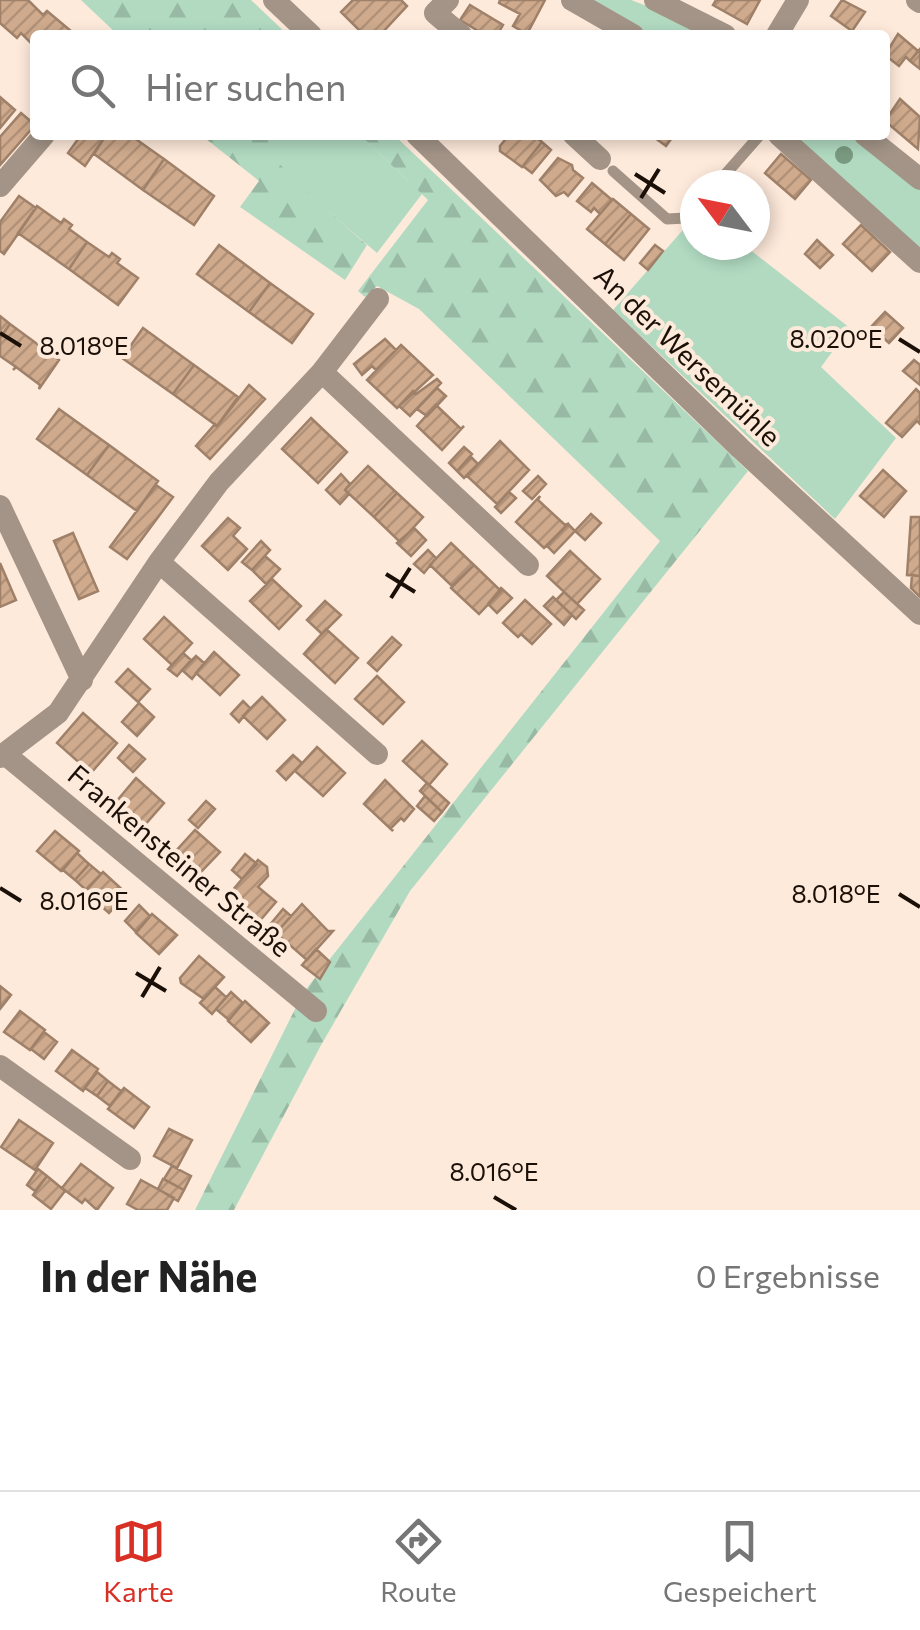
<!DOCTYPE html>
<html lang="de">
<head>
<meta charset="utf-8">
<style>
  body { margin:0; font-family:Commissioner,sans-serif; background:#f2f2f2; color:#222 }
  .compass { position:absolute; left:680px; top:170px; width:90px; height:90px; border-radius:50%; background:#fff; box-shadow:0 5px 15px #0003; rotate:302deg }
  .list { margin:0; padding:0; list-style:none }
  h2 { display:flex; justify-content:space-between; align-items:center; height:130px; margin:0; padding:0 40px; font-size:42px }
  h2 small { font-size:32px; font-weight:400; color:#767676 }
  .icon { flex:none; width:55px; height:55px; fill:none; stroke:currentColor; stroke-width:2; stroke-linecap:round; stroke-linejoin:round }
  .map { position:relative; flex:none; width:920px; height:1210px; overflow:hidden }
  .search { position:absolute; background:#fff; box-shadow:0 5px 15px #0003; left:30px; right:30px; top:30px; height:110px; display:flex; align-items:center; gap:25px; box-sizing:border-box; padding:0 35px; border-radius:10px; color:#767676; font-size:38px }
  .sheet { height:280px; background:#fff }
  nav { display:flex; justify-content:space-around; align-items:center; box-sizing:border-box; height:140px; border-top:2px solid #e0e0e0; background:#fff; font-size:28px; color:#767676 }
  nav a { display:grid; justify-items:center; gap:5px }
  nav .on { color:#d93025 }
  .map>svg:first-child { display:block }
</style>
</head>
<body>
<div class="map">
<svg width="920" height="1210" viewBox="0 0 920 1210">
  <defs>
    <pattern id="forest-firs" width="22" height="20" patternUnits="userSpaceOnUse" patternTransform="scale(2.5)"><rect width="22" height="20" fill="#b1dac1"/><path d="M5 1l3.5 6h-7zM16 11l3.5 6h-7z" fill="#98baa4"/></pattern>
    <pattern id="building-hatch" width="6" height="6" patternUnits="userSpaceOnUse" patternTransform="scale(2.5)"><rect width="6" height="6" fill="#cfaa8d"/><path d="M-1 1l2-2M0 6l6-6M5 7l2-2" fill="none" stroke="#b19178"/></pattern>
  </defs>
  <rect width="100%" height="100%" fill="#feeadb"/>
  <path fill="#b1dac1" d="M580,0H631L673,16L707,35H640Z
    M284,135H360L422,194L377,253L300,187L273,158Z
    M786,135H856L920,189V258Z
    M695,216V245H744L850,328L821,367L896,438L835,519L613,310Z"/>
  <path fill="url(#forest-firs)" d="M81,0H251L288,35H118Z
    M201,135H284L274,158L301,187L367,245L345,280L240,207L259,181Z
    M360,135H394L748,471L410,891L320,1047L234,1210H195L303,993L660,541L419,309L377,286L365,297L358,291L428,200Z"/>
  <path fill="url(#building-hatch)" stroke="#9f8169" stroke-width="2.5" d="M0,0H28L43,15L47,11L71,31L67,35H35V47L21,33L17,38L0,23Z
    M353,0H401L407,6L380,35H364L341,12Z
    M500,0H545L527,34L513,26L520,14L499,3Z
    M716,0H760L747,24L713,5Z
    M842,0L865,12L852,31L831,16Z
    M470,5L503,25L497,35H485L460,20Z
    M898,34L918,51L910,61L906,57L899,66L885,55Z
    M920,49V69L910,61Z
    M0,97L15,110L0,128Z
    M900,99L920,117L918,149L885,121Z
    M21,113L35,125L0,165V137Z
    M81,135H106L85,166L68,153Z
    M106,135H130L164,159L143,190L94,154Z
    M509,135H534L542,142L522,167L500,151V146Z
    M651,135H674L666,146Z
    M542,142L551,150L532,173L523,166Z
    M781,154L811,180L795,199L765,173Z
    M558,158L572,165L573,170L583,178L568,196L564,192L556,196L540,180Z
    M164,159L214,196L194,225L143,190Z
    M592,183L612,200L600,214L594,208L591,212L577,201Z
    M19,196L36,208L4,254L0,251V222Z
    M613,199L631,214L605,244L587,229Z
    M37,206L61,223L64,219L72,225L69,229L87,242L69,269L18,233Z
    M631,214L649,229L624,260L605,244Z
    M861,225L890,252L872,271L843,244Z
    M817,240L833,255L820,268L805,254Z
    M87,242L109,257L112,253L120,259L117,263L138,278L118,305L69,269Z
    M219,245L270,283L249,312L197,274Z
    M655,245L663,251L648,270L640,263Z
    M270,283L313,314L292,343L249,312Z
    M885,312L903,328L889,343L871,327Z
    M0,316L10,324L0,338Z
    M10,324L59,360L39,389L40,385L16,367L13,370L16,367L0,356V338Z
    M143,328L194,365L173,394L122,358Z
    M385,339L396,350L376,370L372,366L362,375L354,364Z
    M401,345L433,375L397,408L367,380Z
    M914,360L920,365V385L903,371Z
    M194,365L238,397L217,426L173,394Z
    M437,379L441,383L410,416L399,406L413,391L416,394Z
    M249,385L265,399L210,459L196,446L215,424L217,426Z
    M437,388L446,396L427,416L417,409Z
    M916,389L920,393V424L917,421L902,437L886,423Z
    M436,405L461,429L464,426L442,450L417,426Z
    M59,409L109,445L87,475L37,439Z
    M311,418L347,452L318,483L282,449Z
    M500,441L529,470L497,504L467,476Z
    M109,445L158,481L137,511L87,475Z
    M464,447L472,454L457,471L449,463Z
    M471,457L478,464L464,478L457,471Z
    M368,466L397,493L374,517L345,490Z
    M883,470L906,491L884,517L860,496Z
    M341,474L350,484L345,490L349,494L340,504L326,490Z
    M538,476L546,484L532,499L523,491Z
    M156,485L173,497L127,559L110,547Z
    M509,492L516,498L501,513L495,507Z
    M397,493L423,517L400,542L374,517Z
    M540,496L538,500L565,525L569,523L544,548L516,522Z
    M591,514L601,523L585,540L575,531Z
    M911,517H920V576L907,575Z
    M228,518L240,528L233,536L247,549L228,570L202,546Z
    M568,524L575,531L554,553L547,546Z
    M414,528L426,540L411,556L397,543Z
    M73,533L98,591L79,599L54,541Z
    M261,541L270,550L252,570L242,562Z
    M451,543L474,565L452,586L430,565Z
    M428,550L436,558L424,573L414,564Z
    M570,551L600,579L577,604L547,576Z
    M265,556L280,569L266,584L252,570Z
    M0,563L16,600L0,607Z
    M474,565L501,591L479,614L451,588Z
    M912,575L920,576V597L911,588Z
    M272,579L301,606L279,629L250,601Z
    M501,588L512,598L497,613L488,604Z
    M564,592L584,610L576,619L556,600Z
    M553,597L572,615L564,625L544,606Z
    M525,600L551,624L532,644L521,634L518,637L503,623Z
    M325,601L341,615L322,634L307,620Z
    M164,617L192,643L172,665L144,639Z
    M326,629L358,658L335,683L304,654Z
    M392,637L401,645L377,671L368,663Z
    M214,652L239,675L220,695L196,673Z
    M183,653L191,660L177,676L168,669Z
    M196,656L204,663L192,679L182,670Z
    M128,669L150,689L138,702L116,682Z
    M377,676L404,702L383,724L355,699Z
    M262,697L285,720L267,739L243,716Z
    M243,701L250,708L239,722L231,714Z
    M139,703L154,717L137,736L122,722Z
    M83,713L117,743L91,773L57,743Z
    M422,741L447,764L429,785L403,761Z
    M129,745L145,759L133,772L118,758Z
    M317,747L345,773L323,796L295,771Z
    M293,755L302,763L286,780L277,771Z
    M136,778L164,803L143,827L115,803Z
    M385,780L414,809L404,821L401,818L391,828L393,831L364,804Z
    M427,783L449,803L442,812L420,791Z
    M425,796L442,812L434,821L417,806Z
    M206,801L215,809L198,828L189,820Z
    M195,830L220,852L199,874L175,852Z
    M55,831L79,851L61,871L37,851Z
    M77,853L89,864L75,880L63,870Z
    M245,854L257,864L242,879L232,870Z
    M258,860L267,867L268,876L258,887L276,902L257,924L226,898Z
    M89,864L101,874L86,890L75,880Z
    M103,872L127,894L109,913L85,892Z
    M302,904L328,931H333L307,960L276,933Z
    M139,905L150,916L136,932L125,921Z
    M283,909L291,916L276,933L269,926Z
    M152,914L177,935L159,954L136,933Z
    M316,949L330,962L320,979L302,965Z
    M199,956L224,977L204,999L181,983L180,978Z
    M0,986L11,995L0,1009Z
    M215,987L226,997L212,1014L200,1003Z
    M231,992L243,1003L229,1020L216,1009Z
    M245,1001L269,1023L251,1042L228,1021Z
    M20,1011L45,1030L30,1050L4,1032Z
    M44,1032L57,1042L44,1059L31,1049Z
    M72,1050L98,1069L83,1091L56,1071Z
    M97,1072L108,1081L97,1096L85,1088Z
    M108,1081L121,1091L110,1106L97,1096Z
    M124,1088L149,1107L134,1128L108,1109Z
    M19,1120L53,1143L35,1170L1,1147Z
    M169,1129L192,1140L177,1168L154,1156Z
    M81,1164L113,1188L97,1210L85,1199L82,1203L62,1188Z
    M172,1166L191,1176L184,1190L164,1179Z
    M38,1169L47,1176L35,1191L27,1185Z
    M47,1176L65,1191L51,1209L33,1195Z
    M163,1179L184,1190L178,1201L158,1189Z
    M141,1180L174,1198L167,1210H138L127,1204Z"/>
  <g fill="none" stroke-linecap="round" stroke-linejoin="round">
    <path stroke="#a39487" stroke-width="11" d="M613,171L667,219L686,218L695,208
      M716,185L760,135"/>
    <path stroke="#a39487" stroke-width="22" d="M274,0L311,35
      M448,0L435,13L461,35
      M572,0L633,35
      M655,0L725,35
      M917,0L920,2
      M777,35L798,0
      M417,135L740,448L920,614
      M574,135L600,159
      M779,135L920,262
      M865,135L920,179
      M0,186L44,135
      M322,372L528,565
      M0,506L82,680
      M159,562L377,754
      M6,755L316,1011
      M0,757L58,713L159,562L219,482L322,372L378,299
      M0,1066L130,1159"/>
  </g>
  <circle fill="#799a81" cx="844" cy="155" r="9"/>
  <path fill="none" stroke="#1b1008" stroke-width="4" d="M635,174L665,193M641,198L659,169M0,333L21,346M899,339L920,352M386,574L415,592M391,598L410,568M0,888L21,901M899,894L920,907M136,973L166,991M142,997L160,967M494,1197L516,1210"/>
  <g text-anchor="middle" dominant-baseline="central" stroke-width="8" stroke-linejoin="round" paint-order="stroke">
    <g font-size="28" fill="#1b1008" stroke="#feeadb">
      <text transform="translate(688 355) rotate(44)">An der Wersemühle</text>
      <text transform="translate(180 860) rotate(40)">Frankensteiner Straße</text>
    </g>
  </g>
  <g font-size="25" text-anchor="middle" fill="#1b1008" stroke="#feeadb" stroke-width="8" stroke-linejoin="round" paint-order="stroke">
    <text x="836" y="348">8.020°E</text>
    <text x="84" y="355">8.018°E</text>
    <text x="836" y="903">8.018°E</text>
    <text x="84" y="910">8.016°E</text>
    <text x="494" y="1181">8.016°E</text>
  </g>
</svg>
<svg class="compass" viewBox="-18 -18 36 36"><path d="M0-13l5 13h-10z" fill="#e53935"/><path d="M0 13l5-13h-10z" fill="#767676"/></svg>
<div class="search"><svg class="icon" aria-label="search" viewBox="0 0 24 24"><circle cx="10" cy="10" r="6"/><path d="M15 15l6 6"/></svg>Hier suchen</div>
</div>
<section class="sheet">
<h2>In der Nähe<small>0 Ergebnisse</small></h2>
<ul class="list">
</ul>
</section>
<nav>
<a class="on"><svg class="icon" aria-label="map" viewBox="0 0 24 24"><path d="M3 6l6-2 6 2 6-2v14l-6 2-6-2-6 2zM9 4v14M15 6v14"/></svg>Karte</a>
<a><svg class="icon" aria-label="directions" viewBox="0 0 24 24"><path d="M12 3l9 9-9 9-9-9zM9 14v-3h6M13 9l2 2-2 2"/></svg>Route</a>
<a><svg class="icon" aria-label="saved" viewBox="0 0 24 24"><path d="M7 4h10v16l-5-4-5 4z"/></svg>Gespeichert</a>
</nav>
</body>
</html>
